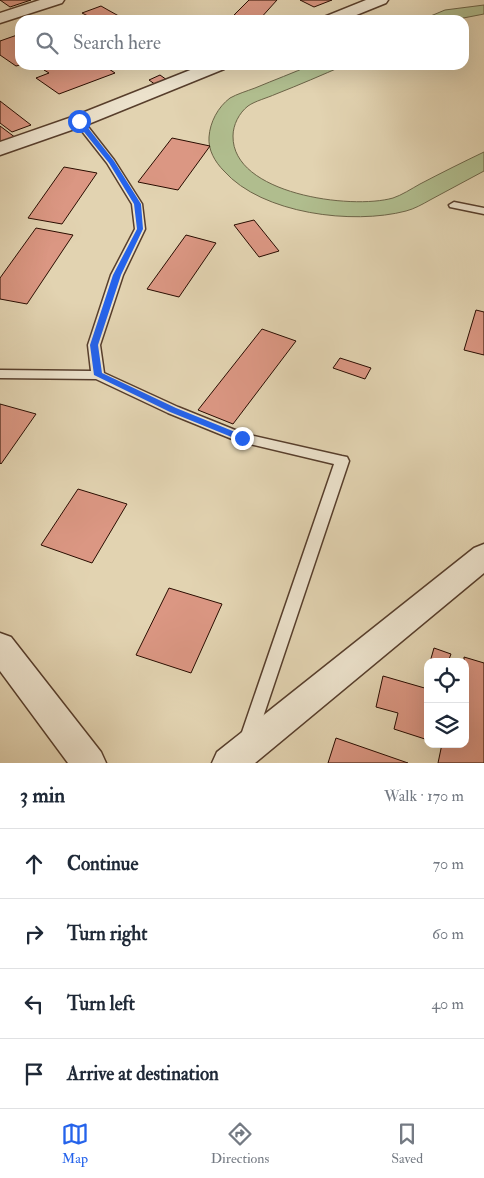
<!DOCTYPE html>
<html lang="en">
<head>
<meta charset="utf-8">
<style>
  body { margin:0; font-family:"IM FELL Double Pica",serif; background:#f2f2f3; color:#1f2937 }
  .controls { position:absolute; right:15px; bottom:15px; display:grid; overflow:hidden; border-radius:10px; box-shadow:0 5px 20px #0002 }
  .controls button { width:45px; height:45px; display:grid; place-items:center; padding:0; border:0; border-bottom:1px solid #e0e1e3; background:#fff; color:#1f2937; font:25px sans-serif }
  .stop { position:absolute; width:15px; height:15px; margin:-11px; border:4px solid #2563eb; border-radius:50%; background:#fff }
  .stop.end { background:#2563eb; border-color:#fff; box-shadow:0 1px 5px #0008 }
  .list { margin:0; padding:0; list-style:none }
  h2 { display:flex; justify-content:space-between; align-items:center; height:65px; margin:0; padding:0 20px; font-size:21px }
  h2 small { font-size:16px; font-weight:400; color:#747a83 }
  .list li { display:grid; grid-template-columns:32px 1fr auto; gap:15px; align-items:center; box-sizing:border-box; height:70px; padding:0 20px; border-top:1px solid #e0e1e3 }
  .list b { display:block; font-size:19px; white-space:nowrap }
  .list em { font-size:16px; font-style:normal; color:#747a83 }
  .icon { flex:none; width:28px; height:28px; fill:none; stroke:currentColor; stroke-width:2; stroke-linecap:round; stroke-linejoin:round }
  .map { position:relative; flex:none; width:484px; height:763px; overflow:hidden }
  .search { position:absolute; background:#fff; box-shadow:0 5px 20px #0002; left:15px; right:15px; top:15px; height:55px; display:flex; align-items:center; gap:12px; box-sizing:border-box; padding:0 18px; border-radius:15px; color:#747a83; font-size:19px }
  .sheet { height:345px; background:#fff }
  nav { display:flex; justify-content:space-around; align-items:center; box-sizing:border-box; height:70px; border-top:1px solid #e0e1e3; background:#fff; font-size:14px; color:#747a83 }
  nav a { display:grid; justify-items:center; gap:2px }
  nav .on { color:#2563eb }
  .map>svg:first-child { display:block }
</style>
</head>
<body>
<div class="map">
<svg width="484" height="763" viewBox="0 0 484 763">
  <rect width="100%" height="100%" fill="#e2d3b1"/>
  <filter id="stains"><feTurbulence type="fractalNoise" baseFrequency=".004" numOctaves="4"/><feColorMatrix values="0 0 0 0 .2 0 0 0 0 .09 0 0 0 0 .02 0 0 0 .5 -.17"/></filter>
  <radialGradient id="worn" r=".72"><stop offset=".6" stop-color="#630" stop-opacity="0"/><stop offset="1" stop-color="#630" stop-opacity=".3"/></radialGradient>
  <path fill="#b0bd8e" stroke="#6c6447" d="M484,5V14L453,20H421L445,10Z
    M311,65H345C322,75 299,85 276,94C267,98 255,101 248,106C239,113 233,125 233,136C232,194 351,210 393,198C402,195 411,189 420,184C441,173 463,162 484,152V171C466,181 448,190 430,200C423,204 414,209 406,211C353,225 262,214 224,171C215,162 208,150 209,137C210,122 218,107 230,98C237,94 247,91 255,88C274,80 293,73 311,65Z"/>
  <path fill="#db9783" stroke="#290c00" d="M0,0H31L10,7Z
    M249,0H277L259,20L234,15Z
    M300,0H332L314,7Z
    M101,6L108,10L126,20H78L88,16L82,13Z
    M20,34V65L16,66L0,55V41Z
    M59,65H103L115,73L59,94L36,78L49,73L44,70Z
    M160,75L167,80L156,85L149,80Z
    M0,101L31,125L12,132L0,123Z
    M0,126L16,138L0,144Z
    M172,138L210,146L178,190L138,182Z
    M64,167L97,173L62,224L28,218Z
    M254,220L279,251L259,257L234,225Z
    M36,228L73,235L27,304L0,299V278Z
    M186,235L216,243L179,297L147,289Z
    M476,310L484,312V355L464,350Z
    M262,329L296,341L233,424L198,410Z
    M340,358L371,368L365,379L333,368Z
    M0,404L36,414L1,464L0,463Z
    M78,489L127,504L92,563L41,545Z
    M169,588L222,604L191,673L136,655Z
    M434,648L451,654L448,662H430Z
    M464,657L484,663V763H438L442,744H465Z
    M383,676L428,689V740L394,729L398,713L376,707Z
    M336,738L408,763H328Z"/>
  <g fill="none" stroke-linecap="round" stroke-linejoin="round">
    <g stroke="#573e2c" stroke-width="3">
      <path id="service" d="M79,118L82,119L114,160L142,204L145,229L123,275L100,345L104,373L178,407L245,434L342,456L347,457L349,461L256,738L254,744L248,746L242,744L240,738L334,464L237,441L168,413L96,379L0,378V370L91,371L88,345L111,275L135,229L132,204L107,163L74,121Z
        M454,202L484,208V214L450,207L449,205Z"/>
    </g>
    <g stroke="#573e2c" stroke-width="3">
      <path id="minor" d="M40,0H64L62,3L0,23V13Z
        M366,0H388L386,3L344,20H322L324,17Z
        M203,65H227L224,69L86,125L0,155V142L72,117Z
        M484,544V573L255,763H212L217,752L474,548Z
        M0,633L11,637L101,752L106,763H68L0,671Z"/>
    </g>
    <use href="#service" fill="#ece2cc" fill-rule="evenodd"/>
    <use href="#minor" fill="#ece2cc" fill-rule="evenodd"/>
  </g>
  <path fill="#2563eb" d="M76,119H81L114,161L141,204L143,229L121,275L98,345L102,373L176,408L245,436V440H239L170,412L94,375L90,345L113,275L137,229L134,204L109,163L76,122Z"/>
  <rect width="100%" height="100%" filter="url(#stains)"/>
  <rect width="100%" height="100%" fill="url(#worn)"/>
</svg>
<div class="controls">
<button><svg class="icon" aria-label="locate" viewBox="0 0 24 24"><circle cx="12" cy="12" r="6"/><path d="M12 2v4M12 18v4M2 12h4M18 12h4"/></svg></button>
<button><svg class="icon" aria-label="layers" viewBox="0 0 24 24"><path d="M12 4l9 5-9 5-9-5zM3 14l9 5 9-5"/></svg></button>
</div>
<div class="stop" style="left:79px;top:121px"></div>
<div class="stop end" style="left:242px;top:438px"></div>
<div class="search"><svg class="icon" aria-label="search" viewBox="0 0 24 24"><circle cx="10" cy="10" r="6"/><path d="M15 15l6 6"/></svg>Search here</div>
</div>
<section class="sheet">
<h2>3 min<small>Walk · 170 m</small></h2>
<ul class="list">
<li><svg class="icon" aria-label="ahead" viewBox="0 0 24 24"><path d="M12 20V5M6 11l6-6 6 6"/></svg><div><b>Continue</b></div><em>70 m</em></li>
<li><svg class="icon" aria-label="right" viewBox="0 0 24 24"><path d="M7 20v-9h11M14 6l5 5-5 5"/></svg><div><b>Turn right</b></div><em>60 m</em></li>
<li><svg class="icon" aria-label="left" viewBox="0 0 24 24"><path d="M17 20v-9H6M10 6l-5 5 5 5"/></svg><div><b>Turn left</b></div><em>40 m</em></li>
<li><svg class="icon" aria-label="arrive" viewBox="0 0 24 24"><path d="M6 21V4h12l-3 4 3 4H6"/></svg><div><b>Arrive at destination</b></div></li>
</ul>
</section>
<nav>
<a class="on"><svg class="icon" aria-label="map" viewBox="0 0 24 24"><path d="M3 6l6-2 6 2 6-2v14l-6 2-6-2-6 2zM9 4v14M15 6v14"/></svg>Map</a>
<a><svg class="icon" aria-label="directions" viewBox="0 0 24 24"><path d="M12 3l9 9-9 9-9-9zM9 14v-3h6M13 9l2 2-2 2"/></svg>Directions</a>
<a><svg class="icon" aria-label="saved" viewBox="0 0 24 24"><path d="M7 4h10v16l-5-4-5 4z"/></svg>Saved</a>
</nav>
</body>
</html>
